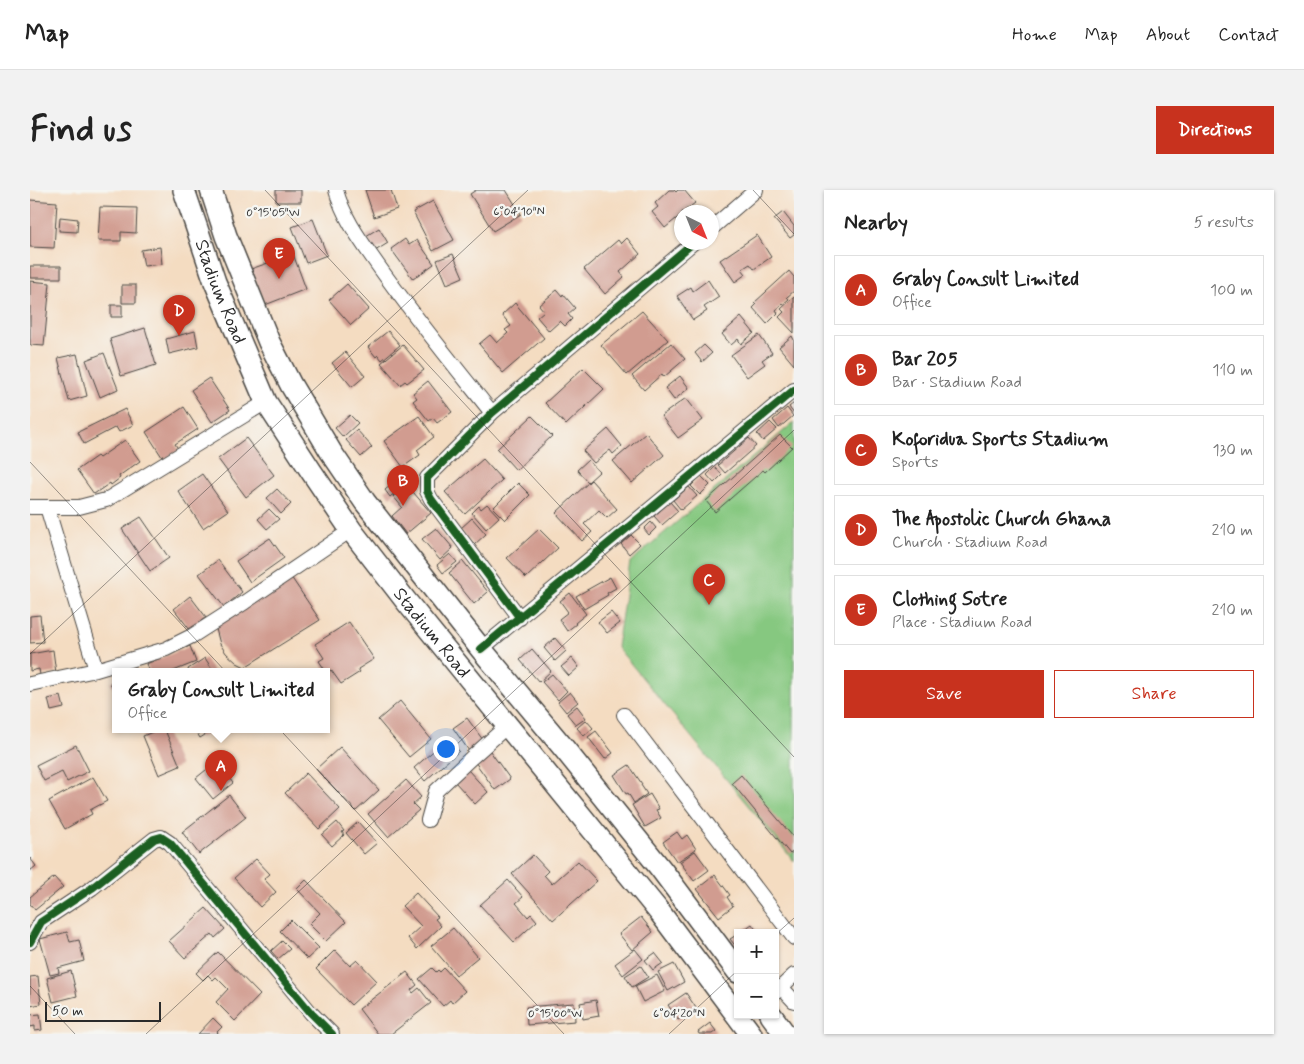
<!DOCTYPE html>
<html lang="en">
<head>
<meta charset="utf-8">
<style>
  body { margin:0; font-family:Mynerve,sans-serif; background:#f2f2f2; color:#222 }
  .controls { position:absolute; right:15px; bottom:15px; display:grid; overflow:hidden; border-radius:0px; box-shadow:0 1px 4px #0004 }
  .controls button { width:45px; height:45px; display:grid; place-items:center; padding:0; border:0; border-bottom:1px solid #e0e0e0; background:#fff; color:#222; font:25px sans-serif }
  .compass { position:absolute; left:644px; top:15px; width:45px; height:45px; border-radius:50%; background:#fff; box-shadow:0 1px 4px #0004; rotate:137deg }
  .scale { position:absolute; left:15px; bottom:12px; width:116px; box-sizing:border-box; padding-left:5px; border:2px solid #2b2b2b; border-top:0; font-size:14px; line-height:18px; white-space:nowrap; color:#2b2b2b; -webkit-text-stroke:4px #f6f6f2; paint-order:stroke }
  .you { position:absolute; left:415px; top:558px; width:18px; height:18px; margin:-12px; border:4px solid #fff; border-radius:50%; background:#1a73e8; box-shadow:0 0 0 8px #1a73e833 }
  .badge { display:grid; place-items:center; width:32px; height:32px; border-radius:50%; background:#c8321e; color:#fff; font-size:16px; font-weight:700 }
  .pin { position:absolute; translate:-50% -41px; filter:drop-shadow(0 1px 2px #0008) }
  .pin::after { content:''; position:absolute; top:26px; width:18px; height:15px; background:inherit; clip-path:polygon(0 0,100% 0,50% 100%) }
  .popup { position:absolute; left:82px; top:478px; width:218px; height:65px; box-sizing:border-box; display:grid; place-content:center; border-radius:0px; background:#fff; filter:drop-shadow(0 1px 4px #0005); font-size:16px; white-space:nowrap; color:#767676 }
  .popup b { font-size:19px; color:#222 }
  .popup::after { content:''; position:absolute; left:50%; top:100%; margin-left:-10px; border:10px solid transparent; border-top-color:#fff }
  .list { margin:0; padding:0; list-style:none }
  h2 { display:flex; justify-content:space-between; align-items:center; height:65px; margin:0; padding:0 20px; font-size:21px }
  h2 small { font-size:16px; font-weight:400; color:#767676 }
  .list li { display:grid; grid-template-columns:32px 1fr auto; gap:15px; align-items:center; box-sizing:border-box; height:70px; margin:0 10px 10px; padding:0 10px; border:1px solid #e0e0e0; border-radius:0px }
  .list b { display:block; font-size:19px; white-space:nowrap }
  .list p { margin:0; font-size:16px; white-space:nowrap; color:#767676 }
  .list em { font-size:16px; font-style:normal; color:#767676 }
  .actions { display:flex; gap:10px; padding:15px 20px }
  .actions a { flex:1; padding:11px 0; border:1px solid #c8321e; border-radius:0px; text-align:center; font-size:18px; color:#c8321e }
  .actions .main { background:#c8321e; color:#fff }
  .map { position:relative; flex:none; width:764px; height:844px; overflow:hidden; border-radius:0px }
  header { display:flex; align-items:center; gap:30px; box-sizing:border-box; height:70px; padding:0 25px; background:#fff; border-bottom:1px solid #e0e0e0 }
  header strong { font-size:24px }
  nav { display:flex; gap:28px; margin-inline-start:auto; font-size:18px }
  .intro { display:flex; align-items:center; justify-content:space-between; box-sizing:border-box; height:120px; padding:0 30px }
  h1 { margin:0; font-size:35px }
  .button { padding:12px 22px; border-radius:0px; background:#c8321e; color:#fff; font-size:18px; font-weight:700 }
  main { display:flex; gap:30px; padding:0 30px }
  aside { flex:1; background:#fff; border-radius:0px; box-shadow:0 1px 4px #0004 }
  .map>svg:first-child { display:block }
</style>
</head>
<body>
<header>
<strong>Map</strong>
<nav><a>Home</a><a>Map</a><a>About</a><a>Contact</a></nav>
</header>
<div class="intro"><h1>Find us</h1><a class="button">Directions</a></div>
<main>
<div class="map">
<svg width="764" height="844" viewBox="0 0 764 844">
  <rect width="100%" height="100%" fill="#f6f6f2"/>
  <filter id="ink" filterUnits="userSpaceOnUse"><feTurbulence type="fractalNoise" baseFrequency=".02" numOctaves="2"/><feDisplacementMap in="SourceGraphic" scale="10" xChannelSelector="R" yChannelSelector="G"/><feConvolveMatrix kernelMatrix="1 2 1 2 8 2 1 2 1" color-interpolation-filters="sRGB"/></filter>
  <filter id="wash" filterUnits="userSpaceOnUse"><feTurbulence type="fractalNoise" baseFrequency=".0096" numOctaves="4" result="noise"/><feDisplacementMap in="SourceGraphic" scale="20" xChannelSelector="R" yChannelSelector="G"/><feGaussianBlur stdDeviation="1.12" result="paint"/><feColorMatrix in="noise" values="0 0 0 0 0 0 0 0 0 0 0 0 0 0 0 0 0 1.4 0 .05"/><feComposite in="paint" operator="in"/></filter>
  <g filter="url(#wash)">
    <rect width="100%" height="100%" fill="#f4dcc1"/>
    <path fill="#86c880" stroke="#587a56" d="M764,232V671L587,457L600,372Z"/>
    <g id="blocks">
      <path fill="#d19c90" d="M246,0H271V12H246Z
        M335,0H361L367,19L344,27Z
        M446,0H476L491,24L463,41L440,4Z
        M639,0H644L646,2L648,0H654L665,13L653,22H652V24L635,38L622,22L628,17L625,13Z
        M0,10L27,12L24,58L0,57Z
        M403,11L424,50L403,61L383,22Z
        M70,17L107,18L106,43L91,42V51H68Z
        M753,22L764,36V45L760,48L744,29Z
        M30,27L48,29L47,42L29,41Z
        M283,29L297,65L276,73L262,37Z
        M349,38L358,53L345,61L336,46Z
        M727,45L741,67L724,79L720,74L712,79L716,84L705,92L690,70Z
        M597,48L610,64L590,82L594,87L575,104L554,79L588,50L591,54Z
        M375,49L379,55L387,50L404,74L383,89L361,59Z
        M130,57L132,74L114,76L111,60Z
        M263,64L276,99L235,115L221,79Z
        M423,64L433,87L417,94L407,70Z
        M0,76H31V88H0Z
        M759,81L764,87V101L757,107L759,109L746,120L748,123L737,134L723,118L726,115L724,113Z
        M678,90L689,107L674,117L677,121L663,130L647,106L661,97L663,101Z
        M0,91L20,93L14,156L0,155Z
        M317,94L339,119L321,135L299,110Z
        M92,95H106V113H92Z
        M527,100L532,106L533,104L545,118L538,124L542,129L535,136L530,131L519,141L507,127L514,121L509,115Z
        M764,107V143L749,127L754,122L751,119Z
        M485,113L514,148L473,183L449,154L460,145L467,153L478,143L475,140L481,136L472,125Z
        M81,115H92V127H81Z
        M612,121L638,150L597,185L571,155Z
        M711,127L724,143L711,154L708,149L701,155L692,144Z
        M115,138L126,175L91,186L80,149Z
        M165,141L168,157L139,164L136,149Z
        M358,141L370,155L352,170L348,165L346,167L338,157Z
        M729,145L742,163L732,170L735,174L717,187L701,165Z
        M762,146L764,150V175L749,157Z
        M641,153L655,169L634,187L632,184L614,200L602,186Z
        M373,155L394,180L377,193L375,191L370,195L351,173Z
        M674,155L682,163L672,172L665,163Z
        M315,162L335,186L322,197L302,173Z
        M74,163L88,199L70,207L56,170Z
        M47,164L57,206L39,211L28,168Z
        M553,178L574,199L536,235L515,213Z
        M650,186L659,198L644,210L635,198Z
        M179,188L200,220L182,232L161,200Z
        M398,191L422,222L407,233L403,228L399,231L383,211L387,208L383,203Z
        M656,208L673,230L648,248L631,226Z
        M764,213V224L759,217Z
        M154,217L168,239L145,254L149,260L134,270L116,242Z
        M757,218L763,226L749,238L743,230Z
        M95,219L103,235L89,242L86,237L54,254L48,242Z
        M320,225L328,233L313,247L305,238Z
        M389,226L404,247L387,260L390,265L373,277L354,251Z
        M502,226L522,246L486,280L467,259Z
        M740,232L747,239L733,251L727,244Z
        M578,239L592,256L583,264L580,260L564,273L553,261Z
        M327,240L342,257L331,267L316,250Z
        M616,243L634,265L602,293L583,271Z
        M750,245L762,257L735,282L733,280L685,322L676,311Z
        M216,248L244,285L216,307L188,269Z
        M719,248L726,256L695,283L688,275Z
        M95,250L110,271L89,286L90,288L81,295L80,293L64,304L47,280L67,266L69,268Z
        M453,269L472,290L435,324L415,302Z
        M558,270L569,282L558,292L547,280Z
        M685,277L692,285L684,293L677,285Z
        M172,284L198,321L173,338L148,301Z
        M671,286L680,295L670,305L661,296Z
        M368,289L373,296L360,307L355,300Z
        M561,290L587,319L577,328L569,320L554,334L562,342L552,351L526,323Z
        M488,293L500,305L475,330L463,318Z
        M377,295L401,323L376,344L362,326L372,317L363,306Z
        M659,297L667,306L651,320L643,310Z
        M247,299L261,314L251,324L237,308Z
        M640,312L648,321L632,335L624,326Z
        M457,314L469,327L456,339L442,323L449,316L451,319Z
        M239,319L249,329L237,339L228,329Z
        M111,327L139,368L120,381L92,339Z
        M442,328L456,344L444,355L430,339Z
        M621,332L626,338L619,345L614,339Z
        M406,338L423,358L410,370L392,349Z
        M509,339L528,358L496,388L477,368Z
        M601,345L610,354L599,364L591,354Z
        M240,348L254,368L220,392L206,371Z
        M420,364L427,372L413,383L407,375Z
        M188,370L212,402L194,417L169,384Z
        M433,371L458,402L444,414L419,383Z
        M259,384L290,430L215,477L207,473L196,463L190,454L186,439L187,432Z
        M580,387L586,398L577,403L578,405L554,419L546,406Z
        M540,403L556,424L545,433L546,434L537,441L529,429L538,422L530,411Z
        M160,406L176,427L160,440L144,419Z
        M581,422L590,433L577,443L568,432Z
        M10,425L13,452L0,453V426Z
        M319,432L344,469L328,479L330,482L311,494L301,480L297,483L289,471L294,468L285,454Z
        M525,448L536,461L525,471L514,458Z
        M160,456L166,472L141,482H120L116,474Z
        M502,459L521,481L509,492L490,470Z
        M23,460L26,483L10,485L9,479L0,481V464Z
        M175,468L184,482H159L158,479Z
        M542,468L549,477L539,486L531,477Z
        M522,484L537,501L528,510L512,492Z
        M86,489V502L80,493Z
        M540,502L548,512L536,522L528,512Z
        M31,506L34,518L21,521L18,509Z
        M370,511L401,549L379,567L348,530Z
        M547,516L556,528L546,535L537,524Z
        M437,528L453,550L439,561L423,538Z
        M556,530L563,538L554,546L547,538Z
        M127,540H135L150,576L129,585L113,546Z
        M165,540H183L170,548Z
        M566,541L583,563L575,569L558,547Z
        M418,548L429,561L395,591L384,578Z
        M46,555L59,581L37,592L32,582L14,591L6,575Z
        M310,557L349,600L326,621L286,579Z
        M460,561L480,589L465,600L445,572Z
        M186,572L203,593L183,609L166,588Z
        M599,575L612,594L611,595L617,604L604,613L598,603L596,604L584,585Z
        M438,580L458,602L445,614L425,592Z
        M276,583L310,619L289,639L255,603Z
        M711,585L764,648V661L760,664L702,593Z
        M63,587L77,611L60,620L62,624L35,639L19,611Z
        M376,590L391,607L383,614L389,620L358,647L338,624Z
        M620,604L629,619L626,620L631,628L615,637L602,615Z
        M199,605L216,627L169,664L152,642Z
        M307,632L314,641L312,642L314,645L302,656L292,645Z
        M328,632L347,653L334,664L316,643Z
        M647,642L652,649L657,645L666,659L647,672L633,652Z
        M665,661L679,680L664,691L650,672Z
        M503,665L518,681L514,685L522,694L548,671L567,691L523,730L482,684Z
        M0,668L6,676L0,681Z
        M226,669L240,684L234,689L246,702L230,717L204,688Z
        M685,685L700,705L697,707L703,716L689,727L667,699Z
        M24,687L33,697L5,720L0,714V707Z
        M276,690L316,732L296,751L279,734L290,723L267,699Z
        M478,690L493,707L486,713L498,727L501,724L507,731L484,752L450,715Z
        M386,703L408,727L405,729L411,736L387,759L378,748L391,736L372,716Z
        M176,718L195,739L185,748L182,744L155,768L139,751Z
        M611,727L623,742L602,760L589,744Z
        M261,730L289,758L277,769L250,741Z
        M722,734L728,743H709Z
        M423,738L448,767L426,785L401,756Z
        M37,742L40,752L49,750L54,771L28,778L29,783L20,785L10,749Z
        M708,744V759L700,749Z
        M252,751L260,759L248,769L241,761Z
        M605,759L613,769L593,785L585,774Z
        M305,760L320,776L327,770L347,791L321,815L286,779Z
        M188,762L230,805L205,831L186,812L198,799L186,787L183,790L178,785L173,790L166,783Z
        M625,763L633,773L623,780L615,770Z
        M644,774L654,792L638,801L628,782Z
        M611,776L618,787L602,797L595,786Z
        M402,778L406,782L408,780L410,782L414,778L435,801L422,813L420,810L413,816L389,789Z
        M41,781L47,806L23,812L17,788Z
        M377,782L387,795L381,800L383,803L389,798L401,813L361,844H348L329,819Z
        M627,785L635,801L613,812L605,796Z
        M8,786L11,814L0,816V787Z
        M656,803L666,818L648,830L638,815Z
        M566,810L569,826L553,829L550,813Z
        M544,813L545,831L497,835L496,817Z
        M10,824L12,840L5,841V836L0,837V825Z
        M183,828L192,837L187,842L189,844H168Z
        M680,833L686,841L682,844H669L668,842Z"/>
    </g>
  </g>
  <g filter="url(#ink)">
    <use href="#blocks" fill-opacity="0" stroke="#494642" stroke-width="1"/>
    <g fill="none" stroke-linecap="round" stroke-linejoin="round">
      <g stroke="#494642" stroke-width="16">
        <path id="street" d="M306,0C313,27 331,51 347,74C383,125 423,174 462,223
          M682,38L726,0
          M0,317H49L76,310L236,212
          M17,317L66,480
          M490,428L401,309L397,301V288L462,223L664,52
          M451,459L764,200
          M0,494L66,480L136,459L162,446L215,412L321,340
          M594,525L764,748
          M398,630L406,601L441,568L477,536
          M0,752L11,732L62,698L124,649L131,647L140,653L281,823L302,844
          M751,797L764,811
          M745,803L764,785"/>
      </g>
      <g stroke="#494642" stroke-width="24">
        <g id="primary">
          <path id="s1" d="M154,0L185,92L236,212L281,281L321,340L376,411L631,724L721,844"/>
          <path d="M181,0L196,46L239,152L261,195L301,262L335,312L451,459L532,556L631,679L708,782"/>
          <path d="M741,825L755,844"/>
        </g>
      </g>
      <use href="#street" stroke="#fff" stroke-width="14"/>
      <use href="#primary" stroke="#fff" stroke-width="21"/>
      <g stroke="#f6f6f2" stroke-width="11">
        <path id="cycleway" d="M490,428L401,309L397,301V288L462,223L664,52
          M451,459L764,200
          M0,752L11,732L62,698L124,649L131,647L140,653L281,823L302,844"/>
      </g>
      <use href="#cycleway" stroke="#1b5e20" stroke-width="8"/>
    </g>
  </g>
  <path fill="none" stroke="#2b2b2b" stroke-width="1" stroke-opacity="0.45" d="M235,0L764,567M723,0L764,44M0,272L534,844M0,464L498,0M745,745L764,728M0,796L45,844M116,844L764,240M639,844L708,780"/>
  <g text-anchor="middle" dominant-baseline="central" stroke-width="4.5" stroke-linejoin="round" paint-order="stroke">
    <g font-size="19" fill="#2b2b2b" stroke="#f6f6f2">
      <text stroke="none"><textPath href="#s1" startOffset="108">Stadium Road</textPath></text>
      <text stroke="none"><textPath href="#s1" startOffset="512">Stadium Road</textPath></text>
    </g>
  </g>
  <g font-size="12" text-anchor="middle" fill="#2b2b2b" stroke="#f6f6f2" stroke-width="4.5" stroke-linejoin="round" paint-order="stroke">
    <text x="489" y="25">6°04'10"N</text>
    <text x="243" y="26">0°15'05"W</text>
    <text x="525" y="827">0°15'00"W</text>
    <text x="649" y="827">6°04'20"N</text>
  </g>
</svg>
<div class="controls">
<button>+</button>
<button>−</button>
</div>
<svg class="compass" viewBox="-18 -18 36 36"><path d="M0-13l5 13h-10z" fill="#e53935"/><path d="M0 13l5-13h-10z" fill="#767676"/></svg>
<div class="scale">50 m</div>
<div class="you"></div>
<div class="pin badge" style="left:191px;top:601px">A</div>
<div class="popup"><b>Graby Consult Limited</b>Office</div>
<div class="pin badge" style="left:373px;top:316px">B</div>
<div class="pin badge" style="left:679px;top:415px">C</div>
<div class="pin badge" style="left:149px;top:146px">D</div>
<div class="pin badge" style="left:249px;top:89px">E</div>
</div>
<aside>
<h2>Nearby<small>5 results</small></h2>
<ul class="list">
<li><span class="badge">A</span><div><b>Graby Consult Limited</b><p>Office</p></div><em>100 m</em></li>
<li><span class="badge">B</span><div><b>Bar 205</b><p>Bar · Stadium Road</p></div><em>110 m</em></li>
<li><span class="badge">C</span><div><b>Koforidua Sports Stadium</b><p>Sports</p></div><em>130 m</em></li>
<li><span class="badge">D</span><div><b>The Apostolic Church Ghana</b><p>Church · Stadium Road</p></div><em>210 m</em></li>
<li><span class="badge">E</span><div><b>Clothing Sotre</b><p>Place · Stadium Road</p></div><em>210 m</em></li>
</ul>
<div class="actions"><a class="main">Save</a><a>Share</a></div>
</aside>
</main>
</body>
</html>
